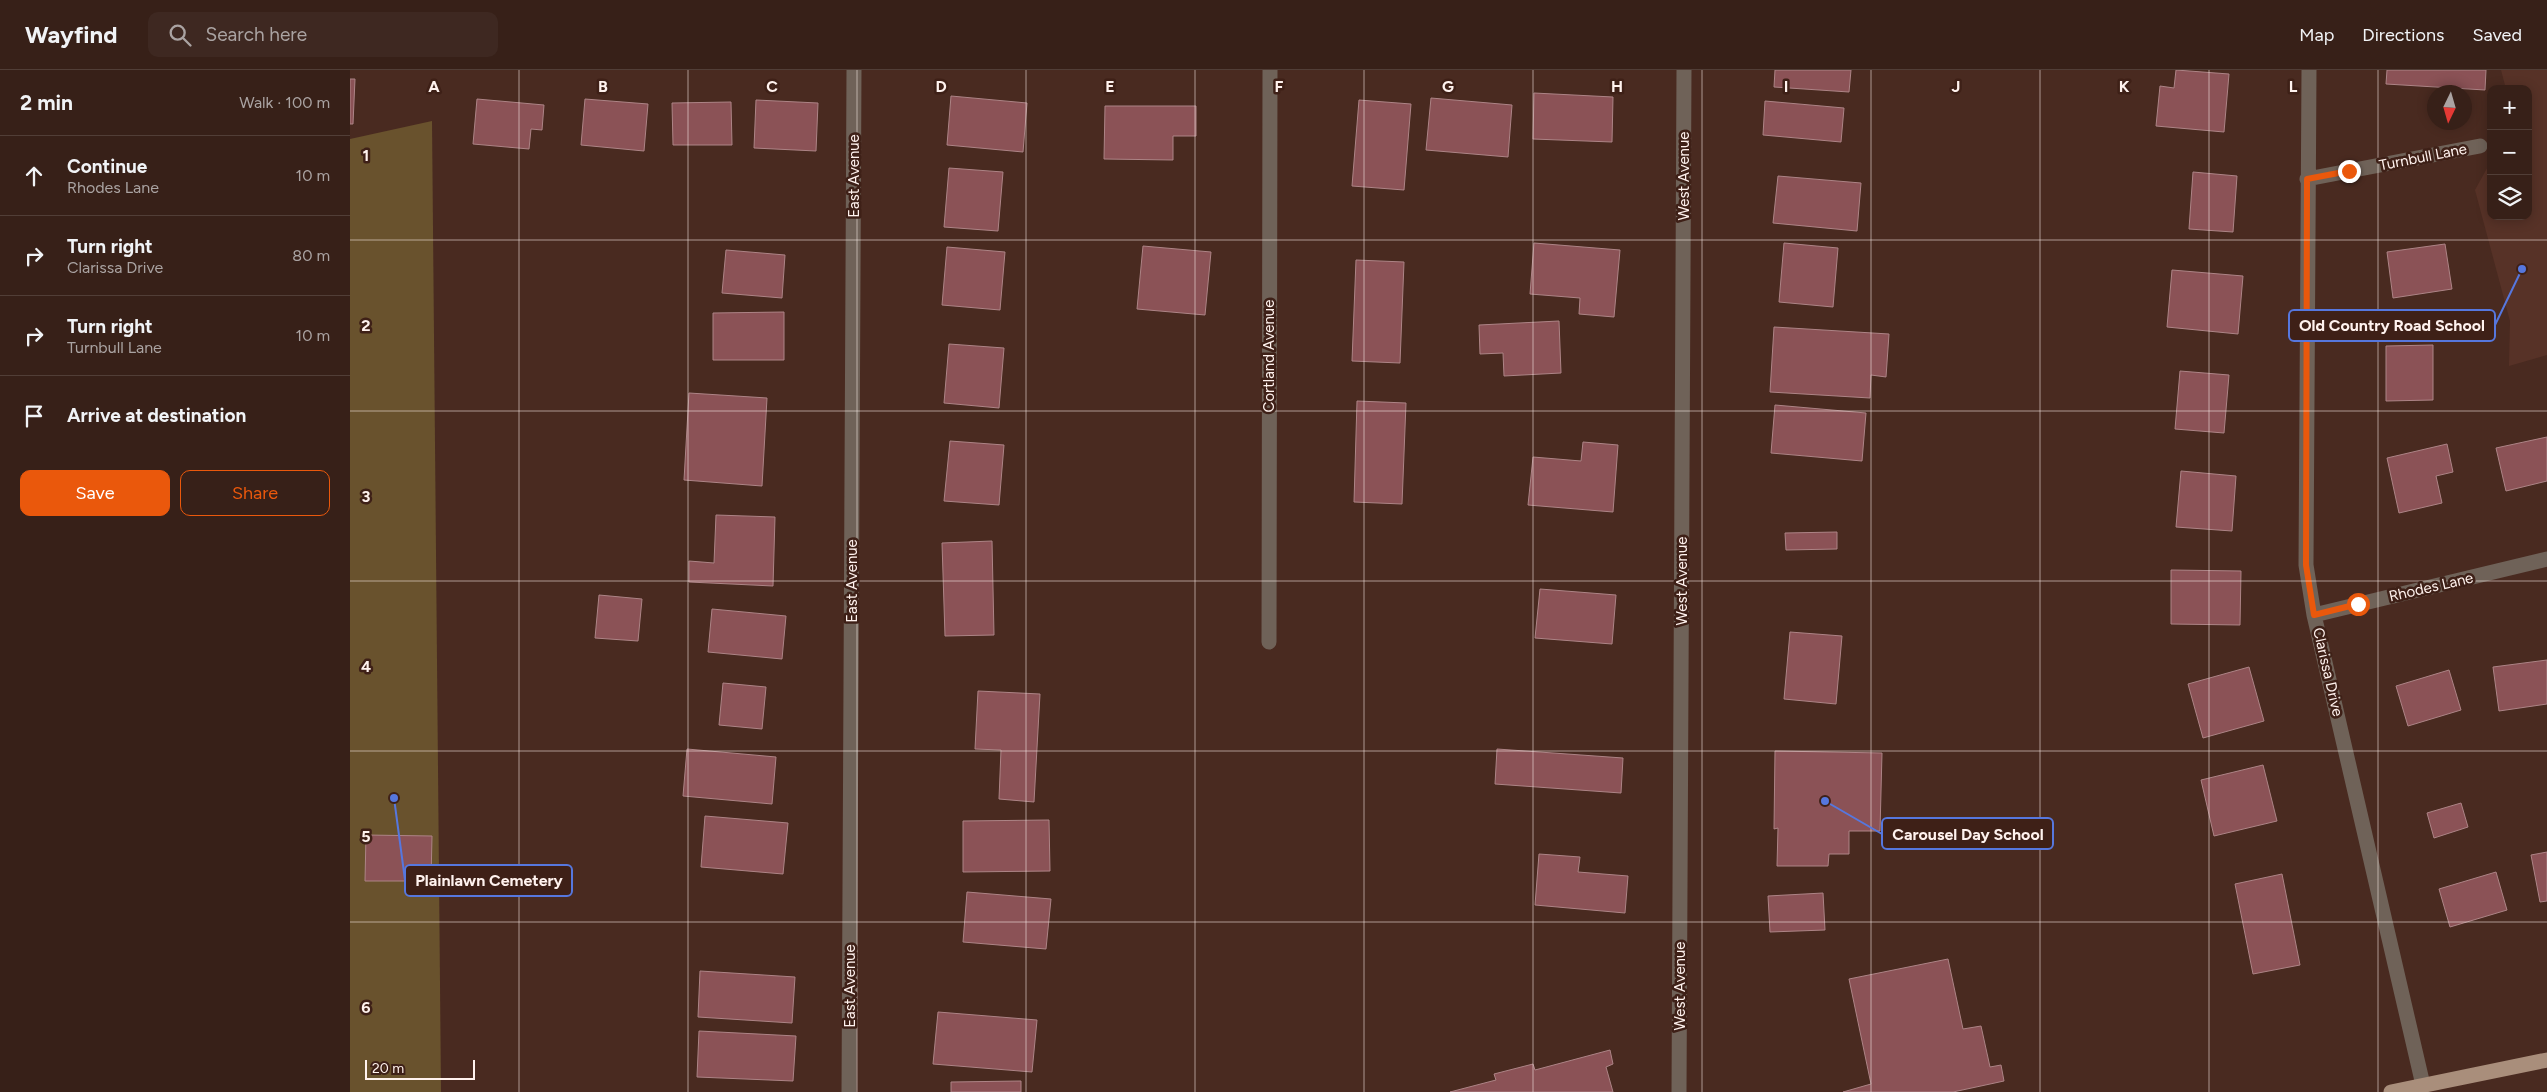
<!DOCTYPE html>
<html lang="en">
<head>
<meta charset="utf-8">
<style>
  body { margin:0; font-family:Figtree,sans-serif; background:#3e2821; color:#f1f3f6 }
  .controls { position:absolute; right:15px; top:15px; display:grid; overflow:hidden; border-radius:10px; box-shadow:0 2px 12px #0003 }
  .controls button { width:45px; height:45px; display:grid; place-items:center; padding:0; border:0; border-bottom:1px solid #513e37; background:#372018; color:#f1f3f6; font:25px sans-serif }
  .compass { position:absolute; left:2077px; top:15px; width:45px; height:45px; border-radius:50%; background:#372018; box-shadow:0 2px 12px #0003; rotate:185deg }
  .scale { position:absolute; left:15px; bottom:12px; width:110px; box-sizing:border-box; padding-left:5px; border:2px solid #fff2ee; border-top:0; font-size:14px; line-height:18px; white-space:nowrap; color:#fff2ee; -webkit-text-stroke:4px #3e2017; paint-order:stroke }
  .stop { position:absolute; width:15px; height:15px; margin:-11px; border:4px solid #ea580c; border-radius:50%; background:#fff }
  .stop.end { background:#ea580c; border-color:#fff; box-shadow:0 1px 5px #0008 }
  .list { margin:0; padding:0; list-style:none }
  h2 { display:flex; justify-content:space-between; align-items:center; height:65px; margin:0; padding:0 20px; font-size:21px }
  h2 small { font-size:16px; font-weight:400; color:#aaa3a2 }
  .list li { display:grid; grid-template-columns:32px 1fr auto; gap:15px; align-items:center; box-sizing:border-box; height:80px; padding:0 20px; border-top:1px solid #513e37 }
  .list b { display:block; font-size:19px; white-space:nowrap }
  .list p { margin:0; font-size:16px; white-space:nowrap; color:#aaa3a2 }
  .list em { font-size:16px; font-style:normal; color:#aaa3a2 }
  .actions { display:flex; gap:10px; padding:15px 20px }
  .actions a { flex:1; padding:11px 0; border:1px solid #ea580c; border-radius:10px; text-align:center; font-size:18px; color:#ea580c }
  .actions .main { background:#ea580c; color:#fff }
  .icon { flex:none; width:28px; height:28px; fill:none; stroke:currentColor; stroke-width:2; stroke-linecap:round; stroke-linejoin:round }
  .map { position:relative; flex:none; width:2197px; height:1022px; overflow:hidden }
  header { display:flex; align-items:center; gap:30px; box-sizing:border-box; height:70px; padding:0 25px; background:#372018; border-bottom:1px solid #513e37 }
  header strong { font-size:24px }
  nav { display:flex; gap:28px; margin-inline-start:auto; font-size:18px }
  .search { width:350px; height:45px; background:#3e2821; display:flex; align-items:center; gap:12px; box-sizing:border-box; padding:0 18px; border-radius:10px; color:#aaa3a2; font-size:19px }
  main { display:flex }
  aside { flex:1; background:#372018 }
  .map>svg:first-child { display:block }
</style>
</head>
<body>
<header>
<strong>Wayfind</strong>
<div class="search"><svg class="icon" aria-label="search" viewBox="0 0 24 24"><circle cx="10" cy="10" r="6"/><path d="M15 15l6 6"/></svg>Search here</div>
<nav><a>Map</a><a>Directions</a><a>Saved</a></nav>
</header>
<main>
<aside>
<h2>2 min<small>Walk · 100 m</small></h2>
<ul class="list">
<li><svg class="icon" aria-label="ahead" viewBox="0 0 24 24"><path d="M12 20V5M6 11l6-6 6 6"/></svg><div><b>Continue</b><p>Rhodes Lane</p></div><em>10 m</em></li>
<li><svg class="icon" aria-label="right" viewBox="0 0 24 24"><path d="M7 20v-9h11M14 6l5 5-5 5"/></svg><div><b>Turn right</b><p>Clarissa Drive</p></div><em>80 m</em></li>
<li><svg class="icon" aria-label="right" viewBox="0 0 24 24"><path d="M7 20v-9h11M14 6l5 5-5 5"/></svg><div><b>Turn right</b><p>Turnbull Lane</p></div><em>10 m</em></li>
<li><svg class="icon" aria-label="arrive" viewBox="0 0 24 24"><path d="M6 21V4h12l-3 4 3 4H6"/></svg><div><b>Arrive at destination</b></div></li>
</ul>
<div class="actions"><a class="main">Save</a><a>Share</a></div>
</aside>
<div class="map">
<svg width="2197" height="1022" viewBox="0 0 2197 1022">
  <rect width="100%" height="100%" fill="#492a20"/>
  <path fill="#573227" d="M2151,0H2197V285L2159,296L2160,251L2125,120L2141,91V146H2178V19H2156Z"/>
  <path fill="#69522d" d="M82,51L91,1022H0V69Z"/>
  <path fill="#8b5256" stroke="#ad8486" d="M1425,0H1501L1499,22L1424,17Z
    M1826,0L1879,4L1874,62L1806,56L1810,16L1824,18Z
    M2037,0H2136L2135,20L2036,14Z
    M0,9H5L3,54H0Z
    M1184,23L1263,27L1262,72L1183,69Z
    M601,26L677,33L673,82L597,75Z
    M1081,28L1162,35L1158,87L1076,80Z
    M127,29L194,35L192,60L181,59L179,79L123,74Z
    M235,29L298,34L294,81L231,75Z
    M406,30L468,33L466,81L404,78Z
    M1009,30L1061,34L1054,120L1002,116Z
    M1415,31L1494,38L1491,72L1413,65Z
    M381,32L382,75H323L322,33Z
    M755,36H846V66H823V90L754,89Z
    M599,98L653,102L648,161L594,157Z
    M1843,102L1887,106L1883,162L1839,159Z
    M1428,106L1511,113L1507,161L1423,153Z
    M1184,173L1270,180L1264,247L1229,244L1230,228L1180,224Z
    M1434,173L1488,178L1483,237L1429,232Z
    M2095,174L2102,219L2043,228L2037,182Z
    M793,176L861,182L855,245L787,239Z
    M597,177L655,182L650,240L592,235Z
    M376,180L435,185L432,228L372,223Z
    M1006,190L1054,192L1050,293L1002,291Z
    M1822,200L1893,206L1888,264L1817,257Z
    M434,242V290H363V243Z
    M1209,251L1211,303L1154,306L1153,283L1130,284L1129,255Z
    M1424,257L1539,264L1536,307L1521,305L1520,328L1420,322Z
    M599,274L654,278L649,338L594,333Z
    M2083,275V330L2036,331V276Z
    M1830,301L1879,305L1874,363L1825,359Z
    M339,323L417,328L412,416L334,410Z
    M1007,331L1056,333L1052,434L1004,432Z
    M1425,335L1516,343L1512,391L1421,383Z
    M2197,367V411L2156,421L2146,378Z
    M600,371L654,375L649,435L594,431Z
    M1233,372L1268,375L1263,442L1178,435L1183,387L1231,391Z
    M2097,374L2103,402L2086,406L2092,433L2049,443L2037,388Z
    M1831,401L1886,406L1882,461L1826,457Z
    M366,445L425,447L423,516L339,512V491L364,493Z
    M1487,462V479L1436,480L1435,463Z
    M642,471L644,565L595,566L592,473Z
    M1821,500L1891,501L1890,555L1821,554Z
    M1190,519L1266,525L1262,574L1185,568Z
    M249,525L292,529L288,571L245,568Z
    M362,539L436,546L432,589L358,582Z
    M1440,562L1492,566L1486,634L1434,629Z
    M2197,590V634L2149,641L2143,597Z
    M1899,597L1914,651L1853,668L1838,614Z
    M2099,600L2111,640L2058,656L2046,616Z
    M373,613L416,617L412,659L369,655Z
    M628,621L690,624L684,732L649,729L651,680L625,679Z
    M337,679L426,687L422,734L333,726Z
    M1147,679L1273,688L1271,723L1145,714Z
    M1425,681L1532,683L1530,761H1499V784H1479L1478,796H1427L1428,758L1424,759Z
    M1913,695L1927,751L1864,766L1851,710Z
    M2111,733L2118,757L2084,768L2077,743Z
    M355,746L438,753L433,804L351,797Z
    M699,750L700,801L613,802V751Z
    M16,765L82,766L81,811H15Z
    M2197,782V831L2190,832L2181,785Z
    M1189,784L1230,787L1228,802L1278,806L1275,843L1185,835Z
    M2146,802L2157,840L2100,857L2089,819Z
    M1932,804L1950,895L1903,904L1885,814Z
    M617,822L701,829L696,879L613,872Z
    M1473,823L1475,860L1420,862L1418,826Z
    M1598,889L1613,959L1631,956L1640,997L1651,995L1654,1011L1603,1022H1493L1521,1014L1499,909Z
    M350,901L445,907L442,953L348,947Z
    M588,942L687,950L682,1002L583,994Z
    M349,961L446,966L443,1011L347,1007Z
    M1260,980L1263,994L1256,997L1263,1022H1100L1146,1010L1144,1004L1183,994L1185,1000Z
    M671,1011V1022H601V1012Z"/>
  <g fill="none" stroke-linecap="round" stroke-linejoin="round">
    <path stroke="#6f6258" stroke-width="15" d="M1959,0L1956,495L1964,545L2073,1015
      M1957,109L2130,76
      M1964,545L2197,489
      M919,572L920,0
      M499,1022L504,0
      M1329,1022L1334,0"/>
    <path stroke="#a98e7b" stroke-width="15" d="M2041,1022L2197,990"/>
  </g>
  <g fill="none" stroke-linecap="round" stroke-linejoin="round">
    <path stroke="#ea580c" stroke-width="6" d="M1999,101L1957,109L1956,495L1964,545L2008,534"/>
  </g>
  <path fill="none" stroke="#fff2ee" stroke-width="1" stroke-opacity="0.55" d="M169,0V1022M338,0V1022M507,0V1022M676,0V1022M845,0V1022M1014,0V1022M1183,0V1022M1352,0V1022M1521,0V1022M1690,0V1022M1859,0V1022M2028,0V1022M0,170H2197M0,341H2197M0,511H2197M0,681H2197M0,852H2197"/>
  <g text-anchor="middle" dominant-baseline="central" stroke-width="5" stroke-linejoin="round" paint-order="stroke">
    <g font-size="15" fill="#fff2ee" stroke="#3e2017">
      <text transform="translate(2073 87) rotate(-11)">Turnbull Lane</text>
      <text transform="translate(504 106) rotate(-90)">East Avenue</text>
      <text transform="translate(1334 106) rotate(-90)">West Avenue</text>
      <text transform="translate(919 286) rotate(-90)">Cortland Avenue</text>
      <text transform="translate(502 511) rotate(-90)">East Avenue</text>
      <text transform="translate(1332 511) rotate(-90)">West Avenue</text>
      <text transform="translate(2081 517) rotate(-13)">Rhodes Lane</text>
      <text transform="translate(1978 602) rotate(77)">Clarissa Drive</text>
      <text transform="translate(500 916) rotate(-90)">East Avenue</text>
      <text transform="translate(1330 916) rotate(-90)">West Avenue</text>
    </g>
  </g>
  <g font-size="16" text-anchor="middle" font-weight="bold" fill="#fff2ee" stroke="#3e2017" stroke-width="5" stroke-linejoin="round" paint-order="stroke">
    <text x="84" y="22">A</text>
    <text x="253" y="22">B</text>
    <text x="422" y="22">C</text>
    <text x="591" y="22">D</text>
    <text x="760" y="22">E</text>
    <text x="929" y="22">F</text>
    <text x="1098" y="22">G</text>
    <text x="1267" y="22">H</text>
    <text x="1436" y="22">I</text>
    <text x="1606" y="22">J</text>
    <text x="1774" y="22">K</text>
    <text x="1943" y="22">L</text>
    <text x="16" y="91">1</text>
    <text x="16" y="261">2</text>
    <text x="16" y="432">3</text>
    <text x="16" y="602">4</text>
    <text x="16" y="772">5</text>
    <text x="16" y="943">6</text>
  </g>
  <path fill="none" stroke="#5677de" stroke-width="2" d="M2172 199L2145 255M1475 731L1532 764M44 728L55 810"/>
  <g fill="#5677de" stroke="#3e2017" stroke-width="2">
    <circle cx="2172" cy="199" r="5"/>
    <circle cx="1475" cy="731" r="5"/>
    <circle cx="44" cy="728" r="5"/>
  </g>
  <g fill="#3e2017" stroke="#5677de" stroke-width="2">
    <rect x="1939" y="240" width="206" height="31" rx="5"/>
    <rect x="1532" y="748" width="171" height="31" rx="5"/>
    <rect x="55" y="795" width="167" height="31" rx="5"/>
  </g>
  <g font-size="16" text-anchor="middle" font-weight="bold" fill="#fff2ee">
    <text x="2042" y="261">Old Country Road School</text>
    <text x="1618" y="770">Carousel Day School</text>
    <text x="139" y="816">Plainlawn Cemetery</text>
  </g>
</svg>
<div class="controls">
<button>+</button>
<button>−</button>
<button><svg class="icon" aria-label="layers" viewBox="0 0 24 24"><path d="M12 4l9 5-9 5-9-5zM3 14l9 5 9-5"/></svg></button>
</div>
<svg class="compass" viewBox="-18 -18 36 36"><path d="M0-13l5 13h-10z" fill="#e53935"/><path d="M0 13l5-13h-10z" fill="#aaa3a2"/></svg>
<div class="scale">20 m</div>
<div class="stop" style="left:2008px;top:534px"></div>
<div class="stop end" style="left:1999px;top:101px"></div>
</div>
</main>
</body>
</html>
